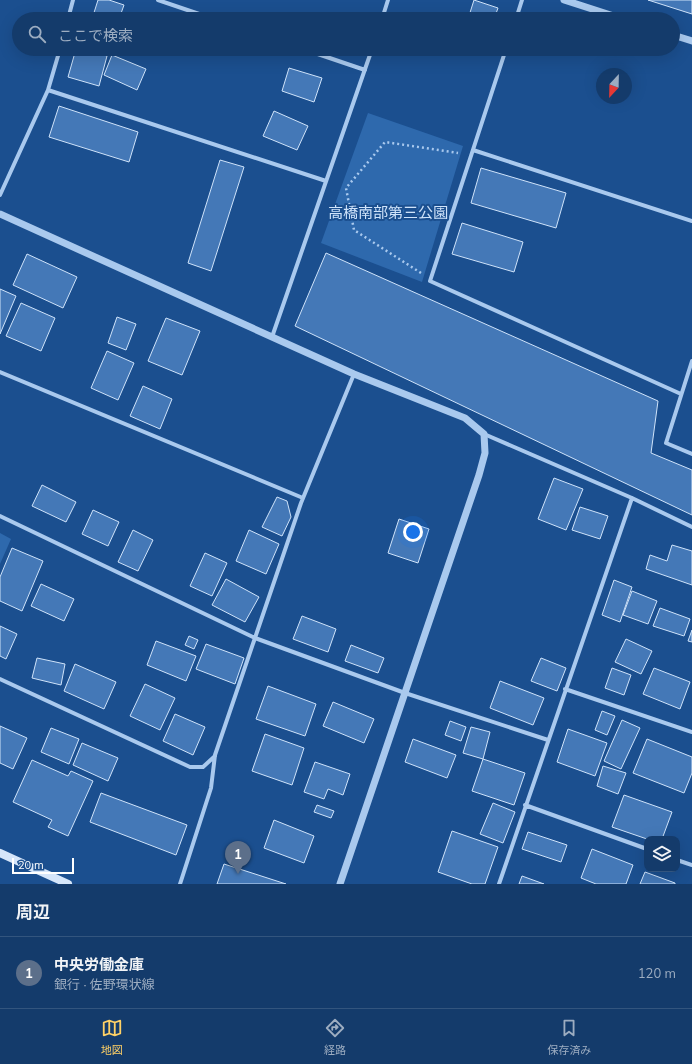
<!DOCTYPE html>
<html lang="ja">
<head>
<meta charset="utf-8">
<style>
  body { margin:0; font-family:Mulish,"Noto Sans JP",sans-serif; background:#1d4271; color:#f1f3f6 }
  .controls { position:absolute; right:12px; bottom:12px; display:grid; overflow:hidden; border-radius:8px; box-shadow:0 4px 16px #0002 }
  .controls button { width:36px; height:36px; display:grid; place-items:center; padding:0; border:0; border-bottom:1px solid #33557e; background:#143b6b; color:#f1f3f6; font:20px sans-serif }
  .compass { position:absolute; left:596px; top:68px; width:36px; height:36px; border-radius:50%; background:#143b6b; box-shadow:0 4px 16px #0002; rotate:202deg }
  .scale { position:absolute; left:12px; bottom:10px; width:62px; box-sizing:border-box; padding-left:4px; border:2px solid #fff; border-top:0; font-size:11px; line-height:14px; white-space:nowrap; color:#fff; -webkit-text-stroke:3px #1b4f8f; paint-order:stroke }
  .you { position:absolute; left:413px; top:532px; width:14px; height:14px; margin:-10px; border:3px solid #fff; border-radius:50%; background:#1a73e8; box-shadow:0 0 0 6px #1a73e833 }
  .badge { display:grid; place-items:center; width:26px; height:26px; border-radius:50%; background:#ffd166; color:#fff; font-size:13px; font-weight:700 }
  .pin { position:absolute; translate:-50% -33px; filter:drop-shadow(0 1px 2px #0008) }
  .pin::after { content:''; position:absolute; top:21px; width:14px; height:12px; background:inherit; clip-path:polygon(0 0,100% 0,50% 100%) }
  .list { margin:0; padding:0; list-style:none }
  h2 { display:flex; justify-content:space-between; align-items:center; height:52px; margin:0; padding:0 16px; font-size:17px }
  h2 small { font-size:13px; font-weight:400; color:#9dadc1 }
  .list li { display:grid; grid-template-columns:26px 1fr auto; gap:12px; align-items:center; box-sizing:border-box; height:72px; padding:0 16px; border-top:1px solid #33557e }
  .list b { display:block; font-size:15px; white-space:nowrap }
  .list p { margin:0; font-size:13px; white-space:nowrap; color:#9dadc1 }
  .list em { font-size:13px; font-style:normal; color:#9dadc1 }
  .icon { flex:none; width:22px; height:22px; fill:none; stroke:currentColor; stroke-width:2; stroke-linecap:round; stroke-linejoin:round }
  .map { position:relative; flex:none; width:692px; height:884px; overflow:hidden }
  .search { position:absolute; background:#143b6b; box-shadow:0 4px 16px #0002; left:12px; right:12px; top:12px; height:44px; display:flex; align-items:center; gap:10px; box-sizing:border-box; padding:0 14px; border-radius:22px; color:#9dadc1; font-size:15px }
  .sheet { height:124px; background:#143b6b }
  nav { display:flex; justify-content:space-around; align-items:center; box-sizing:border-box; height:56px; border-top:1px solid #33557e; background:#143b6b; font-size:11px; color:#9dadc1 }
  nav a { display:grid; justify-items:center; gap:2px }
  nav .on { color:#ffd166 }
  .map>svg:first-child { display:block }
</style>
</head>
<body>
<div class="map">
<svg width="692" height="884" viewBox="0 0 692 884">
  <rect width="100%" height="100%" fill="#1b4f8f"/>
  <path fill="#2e69ad" d="M368,113L463,146L422,282L321,243Z
    M0,533L11,539L0,564Z"/>
  <path fill="#4478b7" stroke="#cfe3fa" d="M98,0H109L124,5L119,19H92Z
    M474,0L498,8L494,19H468Z
    M648,0H692V14Z
    M322,16L333,19H321Z
    M76,49H82L107,56L99,86L68,77Z
    M576,49H594L592,55Z
    M112,55L146,69L137,90L104,75Z
    M289,68L322,78L314,102L282,91Z
    M59,106L138,132L129,162L49,137Z
    M274,111L308,126L297,150L263,136Z
    M220,160L244,167L211,271L188,263Z
    M481,168L566,193L556,228L471,203Z
    M462,223L523,242L514,272L452,254Z
    M326,253L658,401L651,453L692,470V515L295,326Z
    M27,254L77,277L63,308L13,285Z
    M0,289L16,296L0,334Z
    M21,303L55,318L41,351L6,336Z
    M117,317L136,324L126,350L108,343Z
    M166,318L200,331L182,375L148,361Z
    M107,351L134,363L118,400L91,388Z
    M143,386L172,399L160,429L130,416Z
    M554,478L583,489L566,530L538,519Z
    M42,485L76,502L66,522L32,506Z
    M277,497L287,501L291,517L282,536L262,527Z
    M580,507L608,516L600,539L572,530Z
    M93,510L119,522L108,546L82,534Z
    M399,519L429,529L418,563L388,553Z
    M133,530L153,540L138,571L118,562Z
    M249,530L279,544L266,574L236,561Z
    M672,545L692,551V585L646,569L650,555L667,561Z
    M12,548L43,561L22,611L0,601V577Z
    M205,553L227,563L212,596L190,586Z
    M226,579L259,597L245,622L212,605Z
    M614,580L632,587L620,622L602,615Z
    M41,584L74,599L64,621L31,606Z
    M632,591L657,601L648,624L623,615Z
    M660,608L690,619L684,636L653,626Z
    M302,616L336,629L328,652L293,639Z
    M0,626L17,634L6,659L0,656Z
    M692,630V642L688,641Z
    M189,636L198,640L194,649L185,645Z
    M626,639L652,651L641,674L615,662Z
    M156,641L196,656L186,681L147,665Z
    M206,644L244,658L235,684L196,669Z
    M351,645L384,658L378,673L345,661Z
    M37,658L65,664L61,685L32,678Z
    M541,658L566,668L557,691L531,681Z
    M75,664L116,682L104,709L64,691Z
    M612,668L631,675L624,695L605,688Z
    M654,668L690,682L680,709L643,694Z
    M500,681L544,698L533,725L490,708Z
    M145,684L175,698L160,730L130,716Z
    M268,686L316,704L305,736L256,719Z
    M333,702L374,719L364,743L323,726Z
    M602,711L615,716L607,735L595,730Z
    M175,714L205,727L193,755L163,741Z
    M622,720L640,728L621,769L604,761Z
    M450,721L466,727L461,741L445,735Z
    M0,726L27,738L13,769L0,763Z
    M471,727L490,732L483,759L463,753Z
    M51,728L79,739L69,764L41,752Z
    M568,729L607,743L595,776L557,762Z
    M265,734L304,748L292,785L252,771Z
    M413,739L456,755L447,778L405,762Z
    M647,739L692,757V773L684,793L633,773Z
    M82,743L118,758L108,781L73,765Z
    M483,759L525,773L514,805L472,791Z
    M32,760L68,776L71,771L93,781L68,836L48,827L52,820L13,802Z
    M315,762L350,774L343,795L328,789L324,799L304,792Z
    M603,766L626,773L618,794L597,786Z
    M101,793L187,825L176,855L90,822Z
    M624,795L672,812L662,839H647L612,827Z
    M493,803L515,812L503,843L480,834Z
    M317,805L334,811L331,818L314,812Z
    M274,820L314,836L304,863L264,848Z
    M452,831L498,847L485,884H472L438,872Z
    M528,832L567,845L561,862L522,849Z
    M592,849L633,865L626,884H596L581,878Z
    M224,864L286,884H217Z
    M645,872L675,883V884H640Z
    M522,876L544,884H519Z"/>
  <g fill="none" stroke-linecap="round" stroke-linejoin="round">
    <path stroke="#a9c9ee" stroke-width="2.5" stroke-dasharray="2 3" stroke-linecap="butt" d="M421,273L354,230L346,188L385,142L458,153"/>
    <path stroke="#a9c9ee" stroke-width="4" d="M158,0L214,19
      M68,19L73,0
      M382,19L388,0
      M516,19L522,0
      M303,49L365,70
      M506,49L430,281L681,394
      M48,90L326,181
      M473,150L692,221
      M0,195L48,90L60,49
      M272,337L372,49
      M692,361L666,443L692,454
      M0,372L303,498
      M484,434L632,498L692,527
      M0,516L255,638L405,693L548,740
      M0,679L190,767H203L215,756
      M565,689L692,732
      M525,805L647,849
      M677,860L692,865
      M180,884L211,788L215,755L301,503L354,374
      M499,884L632,498"/>
    <path stroke="#a9c9ee" stroke-width="7" d="M564,0L623,19
      M673,35L692,41
      M0,214L354,374L465,418L484,434L485,453L479,475L340,884"/>
    <path stroke="#d6e6fa" stroke-width="8" d="M0,853L68,884"/>
  </g>
  <g text-anchor="middle" dominant-baseline="central" stroke-width="4" stroke-linejoin="round" paint-order="stroke">
    <g font-size="15" fill="#cfe3fa" stroke="#1b4f8f">
      <text x="388" y="212">高橋南部第三公園</text>
    </g>
  </g>
</svg>
<div class="controls">
<button><svg class="icon" aria-label="layers" viewBox="0 0 24 24"><path d="M12 4l9 5-9 5-9-5zM3 14l9 5 9-5"/></svg></button>
</div>
<svg class="compass" viewBox="-18 -18 36 36"><path d="M0-13l5 13h-10z" fill="#e53935"/><path d="M0 13l5-13h-10z" fill="#9dadc1"/></svg>
<div class="scale">20 m</div>
<div class="you"></div>
<div class="pin badge" style="left:238px;top:874px;background:#5c6f8a">1</div>
<div class="search"><svg class="icon" aria-label="search" viewBox="0 0 24 24"><circle cx="10" cy="10" r="6"/><path d="M15 15l6 6"/></svg>ここで検索</div>
</div>
<section class="sheet">
<h2>周辺<small></small></h2>
<ul class="list">
<li><span class="badge" style="background:#5c6f8a">1</span><div><b>中央労働金庫</b><p>銀行 · 佐野環状線</p></div><em>120 m</em></li>
</ul>
</section>
<nav>
<a class="on"><svg class="icon" aria-label="map" viewBox="0 0 24 24"><path d="M3 6l6-2 6 2 6-2v14l-6 2-6-2-6 2zM9 4v14M15 6v14"/></svg>地図</a>
<a><svg class="icon" aria-label="directions" viewBox="0 0 24 24"><path d="M12 3l9 9-9 9-9-9zM9 14v-3h6M13 9l2 2-2 2"/></svg>経路</a>
<a><svg class="icon" aria-label="saved" viewBox="0 0 24 24"><path d="M7 4h10v16l-5-4-5 4z"/></svg>保存済み</a>
</nav>
</body>
</html>
